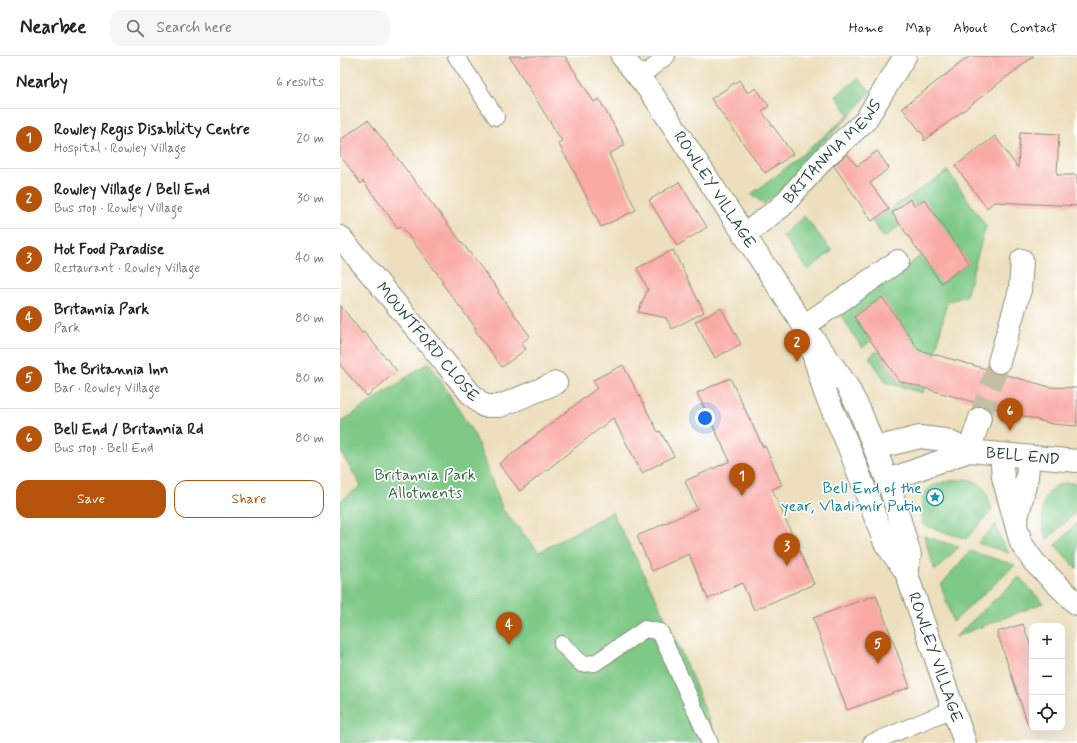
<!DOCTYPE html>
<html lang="en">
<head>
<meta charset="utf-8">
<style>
  body { margin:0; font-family:Mynerve,sans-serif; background:#f6f6f6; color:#222 }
  .controls { position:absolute; right:12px; bottom:12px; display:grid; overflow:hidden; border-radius:8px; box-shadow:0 4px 16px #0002 }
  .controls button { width:36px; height:36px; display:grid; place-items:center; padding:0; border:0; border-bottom:1px solid #e0e0e0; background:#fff; color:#222; font:20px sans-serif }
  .you { position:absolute; left:365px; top:362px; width:14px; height:14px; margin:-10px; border:3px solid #fff; border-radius:50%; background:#1a73e8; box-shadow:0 0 0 6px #1a73e833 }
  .badge { display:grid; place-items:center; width:26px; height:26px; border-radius:50%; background:#b45309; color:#fff; font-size:13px; font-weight:700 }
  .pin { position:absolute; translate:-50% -33px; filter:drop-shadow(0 1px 2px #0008) }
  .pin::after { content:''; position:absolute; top:21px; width:14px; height:12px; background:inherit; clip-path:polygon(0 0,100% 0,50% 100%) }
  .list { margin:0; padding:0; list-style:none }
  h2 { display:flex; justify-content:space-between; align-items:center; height:52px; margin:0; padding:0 16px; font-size:17px }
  h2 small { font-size:13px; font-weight:400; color:#767676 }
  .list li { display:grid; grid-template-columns:26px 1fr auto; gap:12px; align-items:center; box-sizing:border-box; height:60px; padding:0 16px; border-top:1px solid #e0e0e0 }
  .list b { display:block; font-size:15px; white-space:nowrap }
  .list p { margin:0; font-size:13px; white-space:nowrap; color:#767676 }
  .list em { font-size:13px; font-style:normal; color:#767676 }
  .actions { display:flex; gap:8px; padding:12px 16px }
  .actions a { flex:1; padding:9px 0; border:1px solid #b45309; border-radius:12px; text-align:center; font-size:14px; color:#b45309 }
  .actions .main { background:#b45309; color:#fff }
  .icon { flex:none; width:22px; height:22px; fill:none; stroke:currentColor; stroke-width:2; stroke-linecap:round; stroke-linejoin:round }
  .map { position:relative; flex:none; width:737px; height:687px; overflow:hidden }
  header { display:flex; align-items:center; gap:24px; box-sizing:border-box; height:56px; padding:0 20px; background:#fff; border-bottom:1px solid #e0e0e0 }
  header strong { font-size:19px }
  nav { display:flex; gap:22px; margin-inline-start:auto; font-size:14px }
  .search { width:280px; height:36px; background:#f6f6f6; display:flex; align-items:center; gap:10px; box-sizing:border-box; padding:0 14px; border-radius:12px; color:#767676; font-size:15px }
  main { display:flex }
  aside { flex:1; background:#fff }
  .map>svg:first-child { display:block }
</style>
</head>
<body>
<header>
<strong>Nearbee</strong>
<div class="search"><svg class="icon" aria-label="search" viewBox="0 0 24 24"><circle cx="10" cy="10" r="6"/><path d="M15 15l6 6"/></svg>Search here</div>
<nav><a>Home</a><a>Map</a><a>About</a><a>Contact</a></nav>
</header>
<main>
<aside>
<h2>Nearby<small>6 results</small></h2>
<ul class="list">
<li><span class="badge">1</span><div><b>Rowley Regis Disability Centre</b><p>Hospital · Rowley Village</p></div><em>20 m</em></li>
<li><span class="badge">2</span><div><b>Rowley Village / Bell End</b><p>Bus stop · Rowley Village</p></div><em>30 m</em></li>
<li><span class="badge">3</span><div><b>Hot Food Paradise</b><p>Restaurant · Rowley Village</p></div><em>40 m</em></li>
<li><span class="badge">4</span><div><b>Britannia Park</b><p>Park</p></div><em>80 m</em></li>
<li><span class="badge">5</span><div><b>The Britannia Inn</b><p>Bar · Rowley Village</p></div><em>80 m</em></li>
<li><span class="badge">6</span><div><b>Bell End / Britannia Rd</b><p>Bus stop · Bell End</p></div><em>80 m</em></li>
</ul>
<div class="actions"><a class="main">Save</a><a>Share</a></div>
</aside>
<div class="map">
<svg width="737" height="687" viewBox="0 0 737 687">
  <rect width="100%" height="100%" fill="#fff"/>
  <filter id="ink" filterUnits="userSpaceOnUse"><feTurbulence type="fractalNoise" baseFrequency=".025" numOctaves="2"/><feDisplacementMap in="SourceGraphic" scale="8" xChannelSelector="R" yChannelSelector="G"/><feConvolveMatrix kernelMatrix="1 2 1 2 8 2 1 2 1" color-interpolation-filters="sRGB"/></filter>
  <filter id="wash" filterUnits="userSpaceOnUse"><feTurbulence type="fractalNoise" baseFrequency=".012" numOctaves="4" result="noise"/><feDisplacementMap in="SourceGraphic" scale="16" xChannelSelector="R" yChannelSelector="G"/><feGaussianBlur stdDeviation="0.9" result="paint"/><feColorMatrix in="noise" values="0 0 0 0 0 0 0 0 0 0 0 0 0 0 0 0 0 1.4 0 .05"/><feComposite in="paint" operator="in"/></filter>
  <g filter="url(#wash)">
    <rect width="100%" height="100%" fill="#eddfbd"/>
    <path fill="#7fc987" stroke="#4f835e" d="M518,22L531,35L510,60L481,88L445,131L424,148L411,138C446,115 477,85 509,59L496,40Z
      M608,115L646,170L626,240L607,246L595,299L583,337L547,327L529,301L538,295L558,324L586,305L542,241L514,261L531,285L522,292L500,258L582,199L601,227L629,207L584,144L556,163L560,169L544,182L532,165Z
      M464,160L492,195L468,214L443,180Z
      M89,306L135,380L163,454L199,496L272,456C311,531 350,607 377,687H0V445L21,430L0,395V367Z
      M627,423C647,427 646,437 652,454L626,483L583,469C577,430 591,426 627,423Z
      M737,427V455L707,484C700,470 699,438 716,430C721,427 732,426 737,427Z
      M737,467V513L715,489Z
      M656,468L660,482L669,497L638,487Z
      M584,480L619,491L595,515Z
      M630,495L675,509L613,566L601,529Z
      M679,521L703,547L615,581Z"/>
    <g id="blocks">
      <path fill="#f9aaa5" d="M169,0H225L254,46L259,43L285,89L269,98L296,154L261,171L234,115L218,87L222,85Z
        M630,0H694L584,85V80L562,52Z
        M399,24L408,37L416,32L429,50L422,55L453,98L425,117L371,43Z
        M28,64L159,235L158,236L190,280L181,287L186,293L162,311L134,273L136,272L101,226L103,225L61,170L58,172L23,125L21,128L0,99V84Z
        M680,76L719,78L717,119H737V150L654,146L647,152L615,110L655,80L678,112Z
        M537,95L549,112L530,127L549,153L532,165L494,110L507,98L517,110Z
        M339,126L367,171L337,190L309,144Z
        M570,143L575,150L584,143L629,207L601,227L552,157Z
        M333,194L364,256L332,273L326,262L298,256L308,233L297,212Z
        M542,241L579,294L650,314L656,318H663L710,331L737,332V370L712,368L559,325L514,261Z
        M0,249L22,277L24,276L57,315L27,340L0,309Z
        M381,252L401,288L375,302L355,266Z
        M283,309L318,376L320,375L334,400L302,417L273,362L180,435L159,408L257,332L253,324Z
        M390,322L423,391L425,390L442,429L432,433L474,528L414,554L402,527L368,543L349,498L312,515L297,480L357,453L345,425L390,405L357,337Z
        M536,539L570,631L507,654L473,562Z
        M683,568L692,594V668L688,669L657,576Z"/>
    </g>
  </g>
  <g filter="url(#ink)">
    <use href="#blocks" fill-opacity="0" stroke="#868e78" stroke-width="1"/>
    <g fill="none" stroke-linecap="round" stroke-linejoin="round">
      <path stroke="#c4bfa2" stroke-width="22" stroke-dasharray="22 11" stroke-linecap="butt" d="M640,362L659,306"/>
      <g stroke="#868e78" stroke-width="18">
        <path id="service" d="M116,0L156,61
          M299,22L327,0
          M222,588L242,608L255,607L305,573L320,576L370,687
          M531,687L613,653"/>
      </g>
      <g stroke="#868e78" stroke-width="24">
        <g id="minor">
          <path id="s1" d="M404,179L442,150L485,101L525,65L565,0"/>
          <path id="s2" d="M0,181L131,338L144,350H160L216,327"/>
          <path d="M464,270L558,205"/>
          <path d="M659,306L680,234L682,204"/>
          <path d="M629,395L640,362"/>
        </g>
      </g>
      <g stroke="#868e78" stroke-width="24">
        <g id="tertiary">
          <path id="s3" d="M535,392L580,381L605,384L629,395L737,405"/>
          <path d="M661,398L663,421L681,487L694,506L737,548"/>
          <path d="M548,424L629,395"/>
          <path d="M676,466L687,421L689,401"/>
        </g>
      </g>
      <g stroke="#868e78" stroke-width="24">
        <g id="secondary">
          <path id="s4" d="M282,0L313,39L464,270L506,328L520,355L551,434L570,499L566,516"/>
          <path id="s5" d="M470,287L485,337L508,389L545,487L566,516L625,687"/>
        </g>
      </g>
      <use href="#service" stroke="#fff" stroke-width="16"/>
      <use href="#minor" stroke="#fff" stroke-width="22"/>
      <use href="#tertiary" stroke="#fff" stroke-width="22"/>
      <use href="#secondary" stroke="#fff" stroke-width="22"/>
    </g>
  </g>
  <defs>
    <g id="sight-ring" transform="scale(0.9)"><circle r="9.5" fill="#fff" stroke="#0f9aa8" stroke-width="1.5"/><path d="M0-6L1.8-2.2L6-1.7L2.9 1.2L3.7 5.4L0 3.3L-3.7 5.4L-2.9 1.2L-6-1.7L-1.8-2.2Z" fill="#0f9aa8"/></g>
  </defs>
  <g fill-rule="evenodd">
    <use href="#sight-ring" x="595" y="441"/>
  </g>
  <g text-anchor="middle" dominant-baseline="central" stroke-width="3.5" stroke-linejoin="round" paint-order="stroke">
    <g font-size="16" fill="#1f3d34" stroke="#fff">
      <text stroke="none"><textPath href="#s1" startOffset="122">BRITANNIA MEWS</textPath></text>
      <text stroke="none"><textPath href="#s4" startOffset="163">ROWLEY VILLAGE</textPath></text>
      <text stroke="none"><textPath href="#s2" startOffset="137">MOUNTFORD CLOSE</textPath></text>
      <text stroke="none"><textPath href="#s3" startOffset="152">BELL END</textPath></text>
      <text stroke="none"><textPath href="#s5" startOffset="340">ROWLEY VILLAGE</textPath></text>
    </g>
    <g font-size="16" fill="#376049" stroke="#fff">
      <text x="85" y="419">Britannia Park<tspan x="85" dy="18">Allotments</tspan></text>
    </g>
    <g font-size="16" fill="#0d838f" stroke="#fff" text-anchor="end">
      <text x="582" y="432">Bell End of the<tspan x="582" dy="18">year, Vladimir Putin</tspan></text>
    </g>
  </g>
</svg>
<div class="controls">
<button>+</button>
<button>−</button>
<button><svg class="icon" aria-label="locate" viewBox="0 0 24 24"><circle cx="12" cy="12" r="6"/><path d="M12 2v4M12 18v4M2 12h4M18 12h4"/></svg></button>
</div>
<div class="you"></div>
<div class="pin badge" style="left:402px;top:440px">1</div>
<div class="pin badge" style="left:457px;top:306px">2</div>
<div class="pin badge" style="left:447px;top:510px">3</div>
<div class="pin badge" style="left:169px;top:589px">4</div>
<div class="pin badge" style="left:538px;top:608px">5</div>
<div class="pin badge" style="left:670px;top:375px">6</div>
</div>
</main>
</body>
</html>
